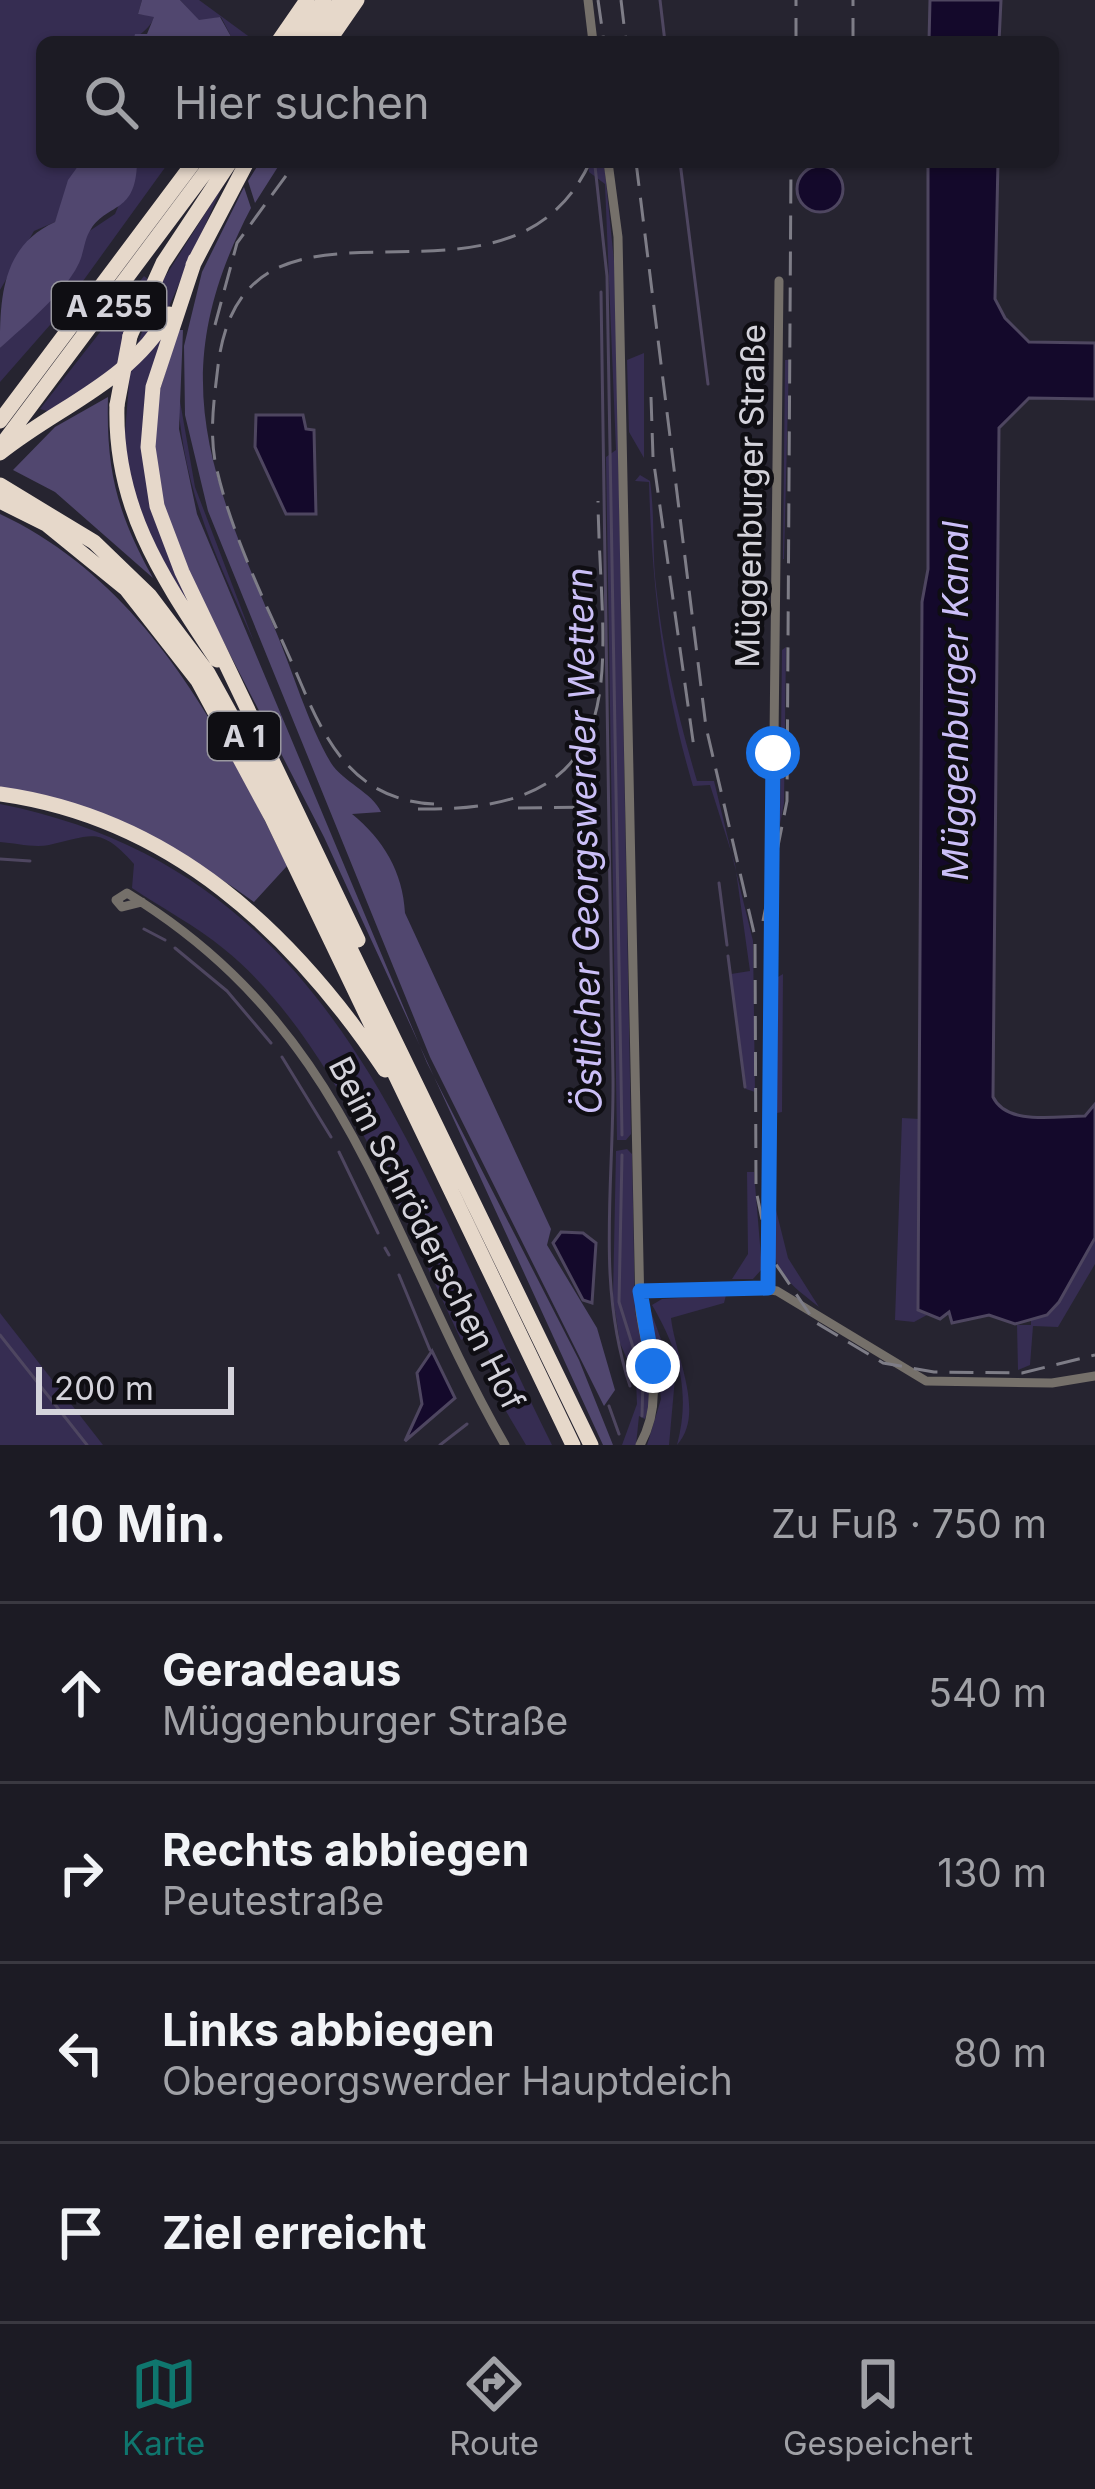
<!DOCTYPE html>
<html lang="de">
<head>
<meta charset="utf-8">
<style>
  body { margin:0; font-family:Inter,sans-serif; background:#25242c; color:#f1f3f6 }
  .scale { position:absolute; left:36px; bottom:30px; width:198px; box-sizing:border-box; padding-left:12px; border:6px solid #d4d3db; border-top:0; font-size:33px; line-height:42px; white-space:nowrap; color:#d4d3db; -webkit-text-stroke:9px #0f0e13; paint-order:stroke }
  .stop { position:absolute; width:36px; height:36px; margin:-27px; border:9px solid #1a73e8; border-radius:50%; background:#fff }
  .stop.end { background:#1a73e8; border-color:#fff; box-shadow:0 3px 12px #0008 }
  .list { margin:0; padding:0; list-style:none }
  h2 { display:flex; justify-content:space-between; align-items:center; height:156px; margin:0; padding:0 48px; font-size:51px }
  h2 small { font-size:39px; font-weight:400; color:#a0a1a6 }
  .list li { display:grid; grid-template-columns:78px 1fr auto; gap:36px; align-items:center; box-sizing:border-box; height:180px; padding:0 48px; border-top:3px solid #3a3941 }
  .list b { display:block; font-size:45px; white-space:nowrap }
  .list p { margin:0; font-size:39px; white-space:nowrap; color:#a0a1a6 }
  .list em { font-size:39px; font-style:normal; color:#a0a1a6 }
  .icon { flex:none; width:66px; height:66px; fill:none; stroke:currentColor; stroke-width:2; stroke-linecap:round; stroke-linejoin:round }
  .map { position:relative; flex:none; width:1095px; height:1445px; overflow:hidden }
  .search { position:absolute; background:#1c1b24; box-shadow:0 3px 9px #0004; left:36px; right:36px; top:36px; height:132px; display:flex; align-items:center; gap:30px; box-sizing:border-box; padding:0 42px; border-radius:18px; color:#a0a1a6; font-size:45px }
  .sheet { height:876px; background:#1c1b24 }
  nav { display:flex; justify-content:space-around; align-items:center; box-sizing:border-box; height:168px; border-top:3px solid #3a3941; background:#1c1b24; font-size:33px; color:#a0a1a6 }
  nav a { display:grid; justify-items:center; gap:6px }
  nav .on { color:#0f766e }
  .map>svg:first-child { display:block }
</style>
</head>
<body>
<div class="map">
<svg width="1095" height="1445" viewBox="0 0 1095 1445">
  <rect width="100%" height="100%" fill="#262430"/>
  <path fill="#362d52" d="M0,0H142L138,14L155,16C138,56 80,42 42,42V162H81L55,222L34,231L0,290Z
    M180,0H199L255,41L234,42L221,17L199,21Z
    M137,162H169L57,317L0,382V348L72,275L88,232L115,214Z
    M588,162H604L615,271L631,1134L626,1140H617L606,457L616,450L605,184L589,172Z
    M222,187L167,311L132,359L158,288Z
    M144,276L149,280L115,373L51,412L40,409Z
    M166,326L157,359L215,643L169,576L138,513L124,444L130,372Z
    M644,353V458L629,432L627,360Z
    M785,360H789L784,559H783Z
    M177,384L195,487L254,642C214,551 181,487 177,384Z
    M640,475L650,481C655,515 652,551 656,586C663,653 678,717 697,781H714L753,941L755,1092L746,1089L731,974L750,971L735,864L710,785L693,786C663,685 652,586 649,482L635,481Z
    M786,647L784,803L780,824L782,650Z
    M0,804C342,872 415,1173 552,1445H526L494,1391L492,1357L478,1332L461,1340C403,1217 332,1036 224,949C196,926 162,908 132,888L134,864C99,825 92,836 49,845C34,848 15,843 0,842Z
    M783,974L782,1112L777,1113L775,1200L778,977Z
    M902,1118L920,1119L918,1310L927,1315L914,1322L895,1320Z
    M627,1149L632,1154L635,1311L652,1396L645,1419L639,1416L636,1445H622L637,1404L636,1380L620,1343L613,1298L616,1151Z
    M747,1172H754L762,1269L753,1279H732L748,1254Z
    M776,1210L788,1258L819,1307C777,1274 768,1267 776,1210Z
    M1095,1238V1264L1058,1327L1033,1326L1030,1365L1018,1370L1017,1325H1031V1318L1059,1302Z
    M726,1295L724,1303L671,1318C675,1356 706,1413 677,1445C691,1392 679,1351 652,1305L662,1299Z
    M650,1309L675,1378L669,1445H647L661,1399Z
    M0,1313L103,1445H0Z"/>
  <path fill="#51476f" d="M142,0H180L199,20L220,17L234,42H133L135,34H147L154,17L138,14Z
    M81,162H137C136,214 109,202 91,229C84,239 84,254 78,265C65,292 23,327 0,348C0,297 2,246 55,222L68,180Z
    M260,162H281L255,203L248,181Z
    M244,187L251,208C165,372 208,469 274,627C293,671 307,722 331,763C342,781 373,793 381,812L352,814C383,839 403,872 405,913L551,1229L547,1245L597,1328L615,1390L604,1406L430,1057L208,511L185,415L184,346L202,272Z
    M178,330H183L179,429L197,514L427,1063L579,1360L613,1445H603L324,837L186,569L162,504L153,447L160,390Z
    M108,397C106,471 117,513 153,578L55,492L13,470L55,427Z
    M0,514C145,582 221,729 287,866L254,902C161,834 109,820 0,788Z"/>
  <path fill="#14092b" stroke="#4e4660" stroke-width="3" d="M930,0H1001L999,42H929Z
    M928,162H998L995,299L1005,318L1029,342L1095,343V399L1029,398L999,428L993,1097C1007,1126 1056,1116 1085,1116L1095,1104V1238L1059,1302L1047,1315L1015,1324L989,1315L952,1323L949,1312L940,1319L918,1310L922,602L928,569Z
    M797 189a23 23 0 1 1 46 0a23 23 0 1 1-46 0Z
    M256,415H303L306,429L314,430L316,514H286L255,447Z
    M561,1232L583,1233L596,1243L592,1303L583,1300L553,1243Z
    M432,1351L455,1398L405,1441L422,1404L417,1373Z"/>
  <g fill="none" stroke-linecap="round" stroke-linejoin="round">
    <path stroke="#4e4660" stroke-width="3" d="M660,0L665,42
      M576,38L577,42
      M680,162L708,384
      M595,166L607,276L622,1135
      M601,292C604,554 609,816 613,1078C614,1184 596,1284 630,1386
      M0,859L30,861
      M719,883L727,945
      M144,929L165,940
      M175,948L227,991L271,1043
      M728,956L745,1087
      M282,1057L331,1137
      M339,1152L378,1233
      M622,1155L619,1302L643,1379L642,1416
      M385,1248L389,1255
      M399,1275L430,1350
      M0,1335L87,1445
      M609,1406L619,1434
      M440,1445L467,1424"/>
    <path stroke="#75706a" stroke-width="9" d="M588,0L593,42
      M608,162L618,237L640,1311C647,1361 666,1397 640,1445
      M142,902L122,907L116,900L127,893C353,1031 383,1232 505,1445
      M768,1289L779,281
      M640,1291L753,1287L777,1291L926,1381L1052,1383L1095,1376"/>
    <path stroke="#e6d8ca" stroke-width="15" d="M278,42L307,0
      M295,42L324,0
      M312,42L341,0
      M328,42L357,0
      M195,260L153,387L148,447L157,506L182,572L358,940
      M193,265L247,162
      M130,336L163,263L230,162
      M117,405C114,508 162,577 217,660
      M0,421L194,162
      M6,439L213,162
      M0,453C60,405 129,383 169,314
      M0,485L94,542L150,596L208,673L279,802L591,1445
      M0,501L46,524L126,589L198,681L272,818L573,1445
      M0,794C172,818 292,932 385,1070"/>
    <path stroke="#7e7d87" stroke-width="3" stroke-dasharray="24 12" stroke-linecap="butt" d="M598,0L604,42
      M621,0L626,42
      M796,42V0
      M853,42V0
      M636,162L706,727L755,937L756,1190L769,1254L815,1322L883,1363L934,1372L1022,1373L1095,1355
      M851,167V162
      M215,325L237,243L296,162
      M651,397L653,457L694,748
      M434,804C359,800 329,750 302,686C272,615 233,542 216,466C209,433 214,400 218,366C244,151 505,345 590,162
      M518,808L593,807
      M418,809C645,813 600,668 598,501
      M763,921L787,801L791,162"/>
    <path stroke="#e6d8ca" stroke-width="15" d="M117,405L130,336"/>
  </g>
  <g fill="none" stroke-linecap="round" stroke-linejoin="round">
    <path stroke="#1a73e8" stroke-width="15" d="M653,1366L640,1291L768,1288L773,753"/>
  </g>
  <g text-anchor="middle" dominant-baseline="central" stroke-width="9" stroke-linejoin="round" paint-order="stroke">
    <g fill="#0f0e13" stroke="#99989f" stroke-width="3">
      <rect x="52" y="282" width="114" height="48" rx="9"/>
      <rect x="208" y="712" width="72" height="48" rx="9"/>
    </g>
    <g font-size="30" font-weight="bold" fill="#d4d3db">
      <text x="109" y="306">A 255</text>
      <text x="244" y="736">A 1</text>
    </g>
    <g font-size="33" fill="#d4d3db" stroke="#0f0e13">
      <text transform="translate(750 496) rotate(-89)">Müggenburger Straße</text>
      <text transform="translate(427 1233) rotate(63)">Beim Schröderschen Hof</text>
    </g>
    <g font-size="36" font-style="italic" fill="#cbbff7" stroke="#0f0e13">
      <text transform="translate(955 701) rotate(-90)">Müggenburger Kanal</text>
      <text transform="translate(584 841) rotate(-91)">Östlicher Georgswerder Wettern</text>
    </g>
  </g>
</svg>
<div class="scale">200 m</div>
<div class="stop" style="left:773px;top:753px"></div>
<div class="stop end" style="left:653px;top:1366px"></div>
<div class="search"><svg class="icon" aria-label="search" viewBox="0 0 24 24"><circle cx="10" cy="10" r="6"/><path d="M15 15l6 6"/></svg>Hier suchen</div>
</div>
<section class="sheet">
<h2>10 Min.<small>Zu Fuß · 750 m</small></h2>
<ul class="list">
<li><svg class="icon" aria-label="ahead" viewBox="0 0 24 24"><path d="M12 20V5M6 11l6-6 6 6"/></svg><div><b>Geradeaus</b><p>Müggenburger Straße</p></div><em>540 m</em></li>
<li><svg class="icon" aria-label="right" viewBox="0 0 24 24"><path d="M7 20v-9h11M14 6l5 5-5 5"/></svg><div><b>Rechts abbiegen</b><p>Peutestraße</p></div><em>130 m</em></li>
<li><svg class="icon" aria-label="left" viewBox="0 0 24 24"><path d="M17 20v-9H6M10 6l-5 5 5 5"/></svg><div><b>Links abbiegen</b><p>Obergeorgswerder Hauptdeich</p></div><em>80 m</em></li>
<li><svg class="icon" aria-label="arrive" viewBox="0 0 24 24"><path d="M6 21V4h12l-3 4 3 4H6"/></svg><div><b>Ziel erreicht</b></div></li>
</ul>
</section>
<nav>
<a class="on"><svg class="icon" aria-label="map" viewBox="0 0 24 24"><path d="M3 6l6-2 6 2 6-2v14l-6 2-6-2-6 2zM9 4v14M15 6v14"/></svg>Karte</a>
<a><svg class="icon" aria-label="directions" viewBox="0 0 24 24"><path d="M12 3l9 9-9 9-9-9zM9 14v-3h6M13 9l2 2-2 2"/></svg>Route</a>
<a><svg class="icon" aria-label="saved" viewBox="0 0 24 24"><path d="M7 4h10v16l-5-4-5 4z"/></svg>Gespeichert</a>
</nav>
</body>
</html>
